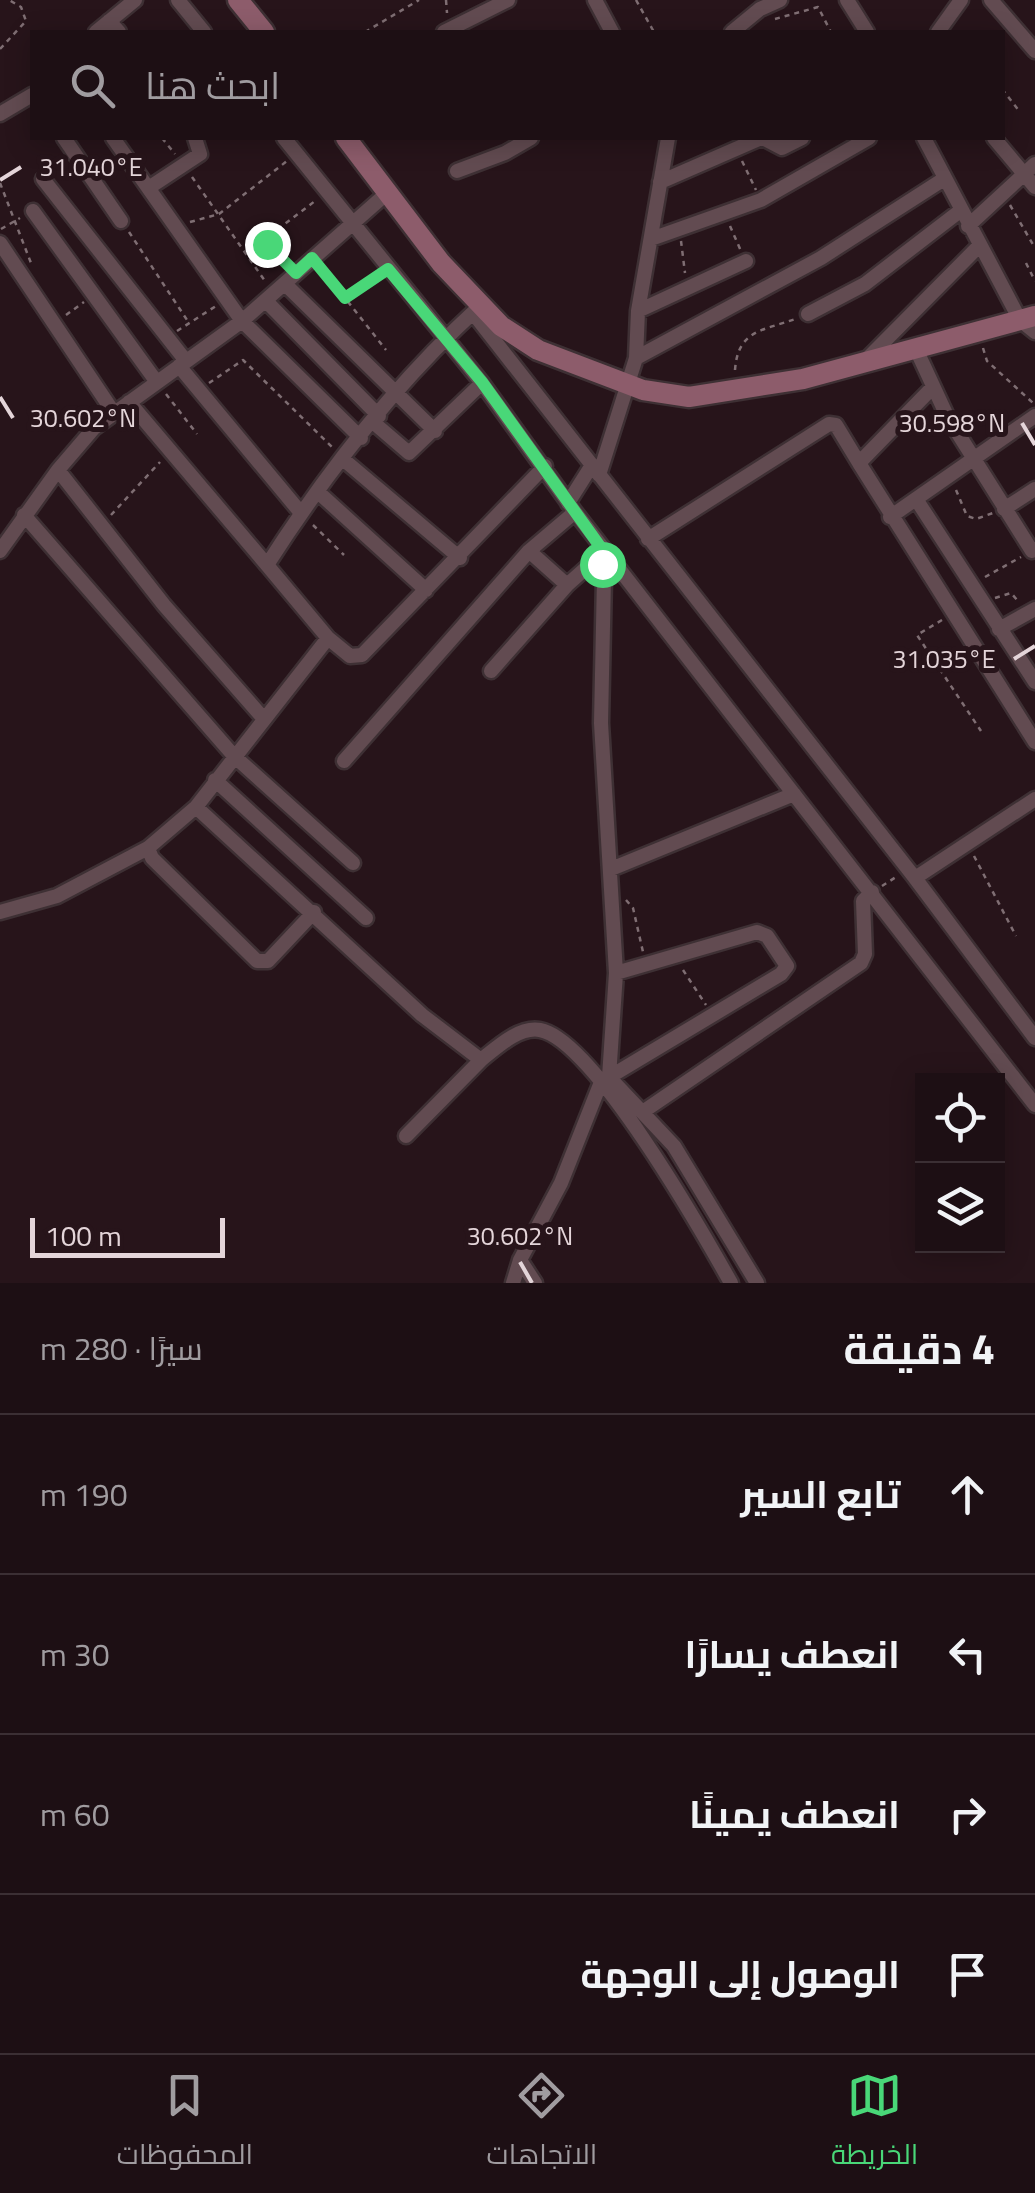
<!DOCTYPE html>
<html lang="ar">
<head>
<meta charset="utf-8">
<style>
  body { margin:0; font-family:"Titillium Web",Cairo,sans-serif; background:#2a1d22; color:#f1f3f6; direction:rtl }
  .controls { position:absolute; right:30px; bottom:30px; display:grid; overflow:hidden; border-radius:0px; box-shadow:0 5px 25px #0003 }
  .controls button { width:90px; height:90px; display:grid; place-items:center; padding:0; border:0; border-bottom:2px solid #3b2f34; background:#1d0f14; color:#f1f3f6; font:50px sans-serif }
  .scale { position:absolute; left:30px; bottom:25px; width:195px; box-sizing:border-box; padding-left:10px; border:5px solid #e4d5d9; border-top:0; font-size:28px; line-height:35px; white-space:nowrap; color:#e4d5d9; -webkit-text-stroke:8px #27141a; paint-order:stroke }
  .stop { position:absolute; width:30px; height:30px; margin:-22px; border:8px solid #49d778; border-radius:50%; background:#fff }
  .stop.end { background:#49d778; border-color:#fff; box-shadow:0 2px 10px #0008 }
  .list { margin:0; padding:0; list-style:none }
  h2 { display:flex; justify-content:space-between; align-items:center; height:130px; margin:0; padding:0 40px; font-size:42px }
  h2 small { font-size:32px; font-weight:400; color:#a09ca0 }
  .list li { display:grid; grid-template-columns:65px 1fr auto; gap:30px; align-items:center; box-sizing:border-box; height:160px; padding:0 40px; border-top:2px solid #3b2f34 }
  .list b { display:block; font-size:38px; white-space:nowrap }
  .list em { font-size:32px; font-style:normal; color:#a09ca0 }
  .icon { flex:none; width:55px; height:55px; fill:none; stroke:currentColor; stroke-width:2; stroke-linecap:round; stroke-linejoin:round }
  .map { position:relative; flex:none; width:1035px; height:1283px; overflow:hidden; direction:ltr }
  .search { position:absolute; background:#1d0f14; box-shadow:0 5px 25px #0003; left:30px; right:30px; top:30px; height:110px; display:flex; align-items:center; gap:25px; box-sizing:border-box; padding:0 35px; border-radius:0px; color:#a09ca0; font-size:38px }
  .sheet { height:770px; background:#1d0f14 }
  nav { display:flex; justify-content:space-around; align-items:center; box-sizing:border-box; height:140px; border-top:2px solid #3b2f34; background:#1d0f14; font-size:28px; color:#a09ca0 }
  nav a { display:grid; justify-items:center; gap:5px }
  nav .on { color:#49d778 }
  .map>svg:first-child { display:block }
</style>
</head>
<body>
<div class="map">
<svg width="1035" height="1283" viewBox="0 0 1035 1283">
  <rect width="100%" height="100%" fill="#27141a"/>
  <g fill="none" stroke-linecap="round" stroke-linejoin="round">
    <g stroke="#3e3034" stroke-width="19">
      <path id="minor" d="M178,0L204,32
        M595,0L612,32
        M847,0L867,32
        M991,0L1035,51
        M109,21L119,32
        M96,32L135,0
        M444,32L508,0
        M732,32L760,9L780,0
        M938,32L961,0
        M0,114L32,95
        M64,138L121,221
        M113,138L242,321L361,438
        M284,138L482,383L575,512L529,551L567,585
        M763,138L782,148L802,138
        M924,138L1020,320L1035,332
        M994,138L1035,187
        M457,171L505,153L531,138
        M43,179L186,361
        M660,182L761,138
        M150,187L200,154L195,138
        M33,211L156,381
        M968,226L1035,164
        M651,239L761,200L869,138
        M0,243L114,413
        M285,284L435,431
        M266,301L379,416
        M638,311L746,261
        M473,313L915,878L1035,799
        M808,314L865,284L960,211
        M916,349L947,416L1032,551L1035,549
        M636,358L821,258L944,179
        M867,359L979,246
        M179,366L301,513
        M932,388L859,463L1035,742
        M129,402L267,565C326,473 399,380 479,307
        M374,423L409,453L482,383
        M344,460L460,558
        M599,475L636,358L638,311L668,138
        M318,492L426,590
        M916,499L1035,682
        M568,503L592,465
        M1004,509L1035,489
        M575,512L1035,1105
        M24,515L234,756L353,863
        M890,517L1035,416
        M648,539L829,424L836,425L859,463
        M0,551L58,470
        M267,565L328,638L350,656L362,655L545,466
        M999,629L1035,609
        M328,638L196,807L422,1015L481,1060C496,1048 519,1026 540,1030C593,1039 703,1233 731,1283
        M491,671L567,585L604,552
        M264,719L164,605L58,470L94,428L242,321L386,194
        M344,761L529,551
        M215,780L366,918
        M196,807L148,848L152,858L257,961H268L314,912
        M611,869L794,794
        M915,878L1035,1038
        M0,912L57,896L148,848
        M616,973L609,1077L674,1146L757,1283
        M644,1111L861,963L865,954L863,901L872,892
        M406,1136L481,1060
        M520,1260L535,1283
        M513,1283L520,1260L561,1183L601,1082L781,974L787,966L767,936L757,932L616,973L601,723L604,578L599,555"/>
    </g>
    <g stroke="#3e3034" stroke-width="25">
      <path id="secondary" d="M238,0L264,32
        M346,138L441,263L501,326L538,350L643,390L689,397L803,379L1035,316"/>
    </g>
    <path stroke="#7f6e73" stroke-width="2.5" stroke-dasharray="5 5" stroke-linecap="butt" d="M446,0L447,13
      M636,0L654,32
      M775,19L818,7L831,32
      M365,32L419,0
      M0,49L26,21L21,7L9,0
      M1002,89L1020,112
      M162,138L175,154
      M742,161L756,190
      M192,177L265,281
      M0,183L31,263
      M1010,205L1035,248
      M190,222L219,214L287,161
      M730,226L741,251
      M1,229L20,218
      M129,232L189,323
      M681,241L685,273
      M1026,263L1035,281
      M287,265L265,239L315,201
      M323,270L386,350
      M346,297L377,276
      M66,315L84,302
      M177,331L216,306
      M983,348L987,361L1033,403
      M735,370C738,329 763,331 798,318
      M209,383L243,360L333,448
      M166,394L197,434
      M956,490L967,516L976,519L993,513
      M111,515L160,462
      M313,525L344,555
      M985,577L1021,557
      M995,598L1011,593L1018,601
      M942,620L917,635L981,731
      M974,856L1016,936
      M882,886L896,877
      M626,900L633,908L643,952
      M683,970L706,1005"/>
    <use href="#minor" stroke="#624b51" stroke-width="14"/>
    <use href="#secondary" stroke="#8d5c6b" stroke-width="20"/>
  </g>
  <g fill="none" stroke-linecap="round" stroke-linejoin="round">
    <path stroke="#49d778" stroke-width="12" d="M267,244L296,273L312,258L345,298L388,269L482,382L604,552L599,555L602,564"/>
  </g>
  <path fill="none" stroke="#e4d5d9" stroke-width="4" d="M0,180L21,167M0,397L13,418M1022,423L1035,445M1014,659L1035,646M520,1262L532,1283"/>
  <g font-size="25" text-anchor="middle" fill="#e4d5d9" stroke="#27141a" stroke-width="10" stroke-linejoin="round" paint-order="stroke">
    <text x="91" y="176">31.040°E</text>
    <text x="83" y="427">30.602°N</text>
    <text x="952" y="432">30.598°N</text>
    <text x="944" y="668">31.035°E</text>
    <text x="520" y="1245">30.602°N</text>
  </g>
</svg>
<div class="controls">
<button><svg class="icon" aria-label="locate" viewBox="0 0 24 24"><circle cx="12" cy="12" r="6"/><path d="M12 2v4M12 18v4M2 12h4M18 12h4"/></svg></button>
<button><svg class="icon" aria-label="layers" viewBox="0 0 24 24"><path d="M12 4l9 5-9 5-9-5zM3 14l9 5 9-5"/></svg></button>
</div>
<div class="scale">100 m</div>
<div class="stop" style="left:602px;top:564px"></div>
<div class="stop end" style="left:267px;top:244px"></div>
<div class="search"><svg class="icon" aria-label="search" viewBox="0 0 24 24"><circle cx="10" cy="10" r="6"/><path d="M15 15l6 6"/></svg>ابحث هنا</div>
</div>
<section class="sheet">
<h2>4 دقيقة<small>سيرًا · 280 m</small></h2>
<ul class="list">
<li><svg class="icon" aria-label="ahead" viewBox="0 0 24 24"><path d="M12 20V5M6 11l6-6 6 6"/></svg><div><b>تابع السير</b></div><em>190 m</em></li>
<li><svg class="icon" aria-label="left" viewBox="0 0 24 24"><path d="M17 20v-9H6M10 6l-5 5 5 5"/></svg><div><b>انعطف يسارًا</b></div><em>30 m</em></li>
<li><svg class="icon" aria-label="right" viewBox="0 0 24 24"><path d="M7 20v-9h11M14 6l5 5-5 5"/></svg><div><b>انعطف يمينًا</b></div><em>60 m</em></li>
<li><svg class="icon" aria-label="arrive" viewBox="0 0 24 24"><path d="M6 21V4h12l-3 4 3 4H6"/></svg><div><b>الوصول إلى الوجهة</b></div></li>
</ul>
</section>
<nav>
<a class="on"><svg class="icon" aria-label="map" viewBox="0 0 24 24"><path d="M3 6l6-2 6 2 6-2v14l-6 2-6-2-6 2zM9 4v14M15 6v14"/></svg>الخريطة</a>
<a><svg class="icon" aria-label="directions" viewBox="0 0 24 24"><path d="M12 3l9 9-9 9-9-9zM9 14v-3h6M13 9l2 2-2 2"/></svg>الاتجاهات</a>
<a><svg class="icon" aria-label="saved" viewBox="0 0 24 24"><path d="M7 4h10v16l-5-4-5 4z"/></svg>المحفوظات</a>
</nav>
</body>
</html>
